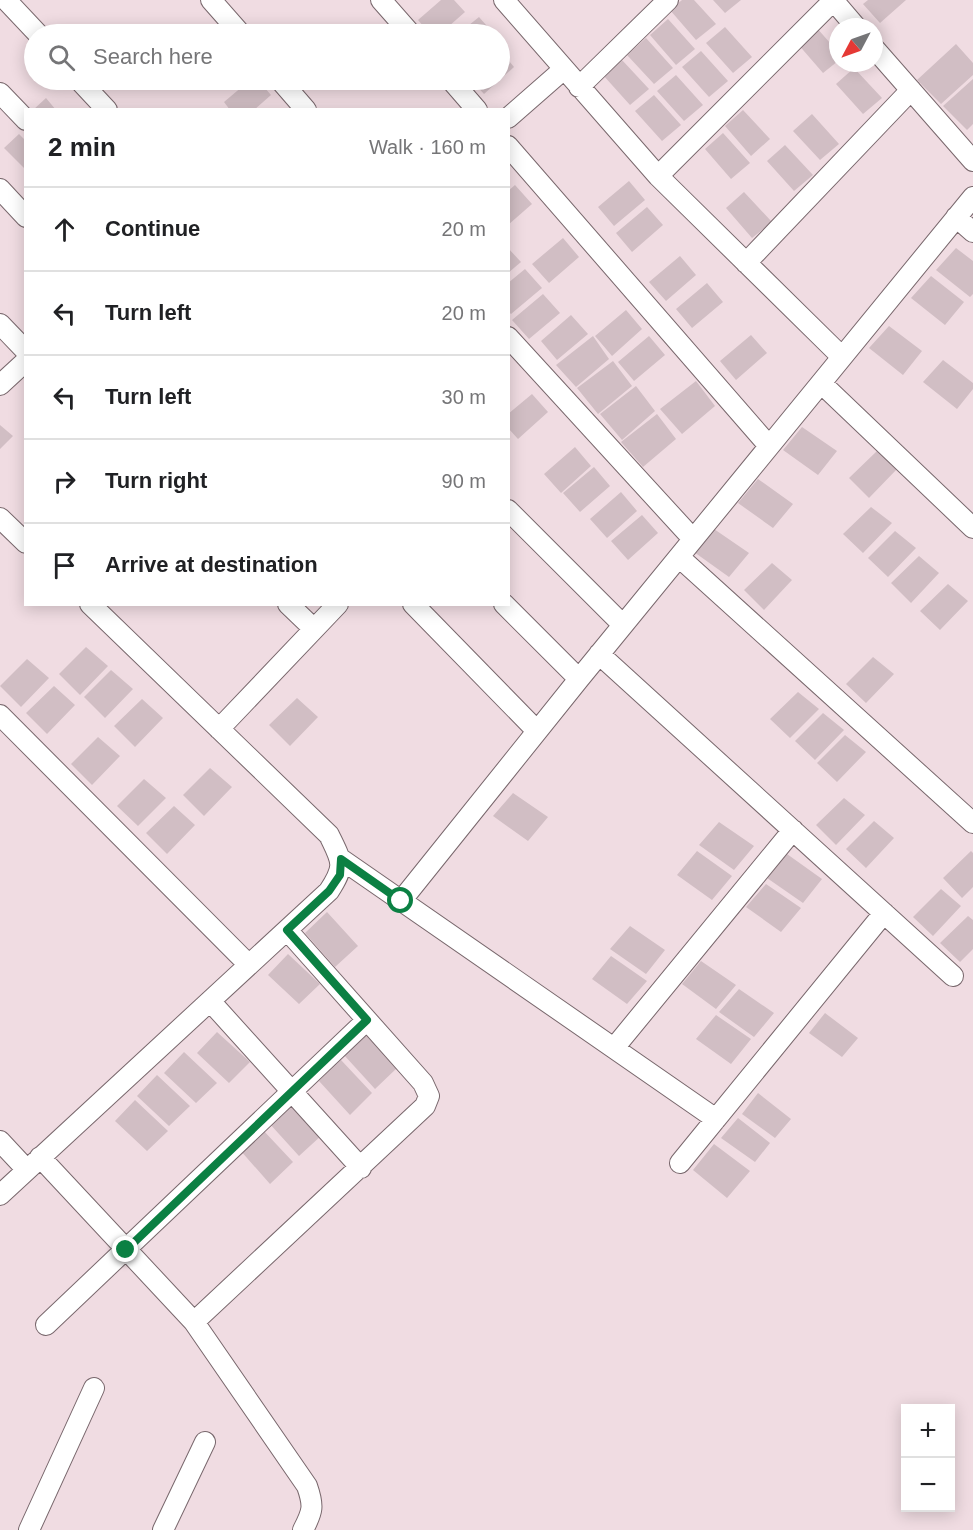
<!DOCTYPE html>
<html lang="en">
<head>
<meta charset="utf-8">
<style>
  body { margin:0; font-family:Helvetica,sans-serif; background:#f2f2f2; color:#202124 }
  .controls { position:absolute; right:18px; bottom:18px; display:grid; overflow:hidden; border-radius:0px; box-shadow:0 3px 15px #0003 }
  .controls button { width:54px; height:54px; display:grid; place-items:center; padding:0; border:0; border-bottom:2px solid #e0e0e0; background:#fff; color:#202124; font:30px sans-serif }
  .compass { position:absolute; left:829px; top:18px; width:54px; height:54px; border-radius:50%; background:#fff; box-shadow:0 3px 15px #0003; rotate:229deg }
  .stop { position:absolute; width:18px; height:18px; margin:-14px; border:4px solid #0b8043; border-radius:50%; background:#fff }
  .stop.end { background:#0b8043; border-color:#fff; box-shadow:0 2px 6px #0008 }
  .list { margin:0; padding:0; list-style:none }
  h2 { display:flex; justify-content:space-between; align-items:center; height:78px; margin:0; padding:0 24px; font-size:26px }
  h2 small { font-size:20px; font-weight:400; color:#757577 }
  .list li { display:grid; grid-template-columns:39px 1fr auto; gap:18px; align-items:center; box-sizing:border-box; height:84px; padding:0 24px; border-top:2px solid #e0e0e0 }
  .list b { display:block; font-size:22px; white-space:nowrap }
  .list em { font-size:20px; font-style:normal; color:#757577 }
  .icon { flex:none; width:33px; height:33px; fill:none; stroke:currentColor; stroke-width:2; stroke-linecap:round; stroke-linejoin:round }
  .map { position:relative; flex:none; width:973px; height:1530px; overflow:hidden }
  .search { position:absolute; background:#fff; box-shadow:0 3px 15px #0003; left:24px; top:24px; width:486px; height:66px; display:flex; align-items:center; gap:15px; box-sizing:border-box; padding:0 21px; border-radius:33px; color:#757577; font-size:22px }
  .panel { position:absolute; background:#fff; box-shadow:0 3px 15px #0003; left:24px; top:108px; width:486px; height:498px; border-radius:0px }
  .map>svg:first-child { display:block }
</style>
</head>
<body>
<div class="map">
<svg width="973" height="1530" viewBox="0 0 973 1530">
  <rect width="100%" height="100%" fill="#f0dce2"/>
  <path fill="#d1bec4" d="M441,0H454L465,12L440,34H430L418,20Z
    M682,0H694L716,24L696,40L670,10Z
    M713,0H741L725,13Z
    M868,0H906L880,23L863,4Z
    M479,17L494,34H458Z
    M668,19L695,49L676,65L650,35Z
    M197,24L206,34H185Z
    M725,27L752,57L733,73L706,43Z
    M816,27L838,52V61L823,73L797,43Z
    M646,38L673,68L654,84L627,55Z
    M956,44L973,63V75L941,104L917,80Z
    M500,50L514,67L484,94L471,80H500Z
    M701,51L728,81L709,97L682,67Z
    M622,60L649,89L630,105L603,75Z
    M854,68L882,98L863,114L836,84Z
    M676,75L703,105L684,121L657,91Z
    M973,79V124L967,130L943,106Z
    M250,80H258L271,95L254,110H230L224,102Z
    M654,95L681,125L662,141L635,111Z
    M46,98L56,110H33Z
    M743,110L770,139L751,156L725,126Z
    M812,114L839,144L820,160L793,131Z
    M723,133L750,163L731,179L705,149Z
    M19,134L26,141V170L4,148Z
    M785,145L813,175L794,191L767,161Z
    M629,181L645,200L614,226L598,207Z
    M515,185L532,204L508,225V191Z
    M744,192L772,222L752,238L726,208Z
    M647,207L663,225L632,252L616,233Z
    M563,238L579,257L549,283L532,264Z
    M508,248L521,262L508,273Z
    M956,248L973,261V294L970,297L936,270Z
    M680,256L696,275L666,301L649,282Z
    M525,269L542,288L511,314L508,311V283Z
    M931,276L964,302L945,325L911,298Z
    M707,283L723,302L692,328L676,309Z
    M543,294L560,313L529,339L512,320Z
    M626,310L642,329L612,356L595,336Z
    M571,315L588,334L557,360L541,341Z
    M889,326L922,351L903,375L869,348Z
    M751,335L767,353L736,380L720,361Z
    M593,336L609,359L576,387L556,365Z
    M649,336L665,355L634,381L618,362Z
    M943,360L973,383V389L957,409L923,382Z
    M613,361L632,386L598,414L577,388Z
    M696,381L715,406L682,434L660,409Z
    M636,386L655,411L622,440L600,414Z
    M532,394L548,412L518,439L508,428V414Z
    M657,414L676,439L643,467L621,442Z
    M0,425L13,436L0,449Z
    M802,427L837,451L818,475L783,450Z
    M575,447L591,466L561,493L544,474Z
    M877,451L898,468L869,498L849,478Z
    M594,467L610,486L580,512L563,493Z
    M758,479L793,504L773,528L738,503Z
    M621,492L637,511L607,538L590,519Z
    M871,507L892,523L863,553L843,534Z
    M642,515L658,533L628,560L611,541Z
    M714,529L749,553L729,577L694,552Z
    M895,531L916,548L888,577L868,558Z
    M919,556L939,573L911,603L891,583Z
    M772,563L792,580L764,610L744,590Z
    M948,584L968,601L940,630L920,611Z
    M86,647L108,666L80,695L59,674Z
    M873,657L894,674L866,703L846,684Z
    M27,659L49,678L21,707L0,686Z
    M111,670L133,689L105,718L84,697Z
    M54,686L75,705L47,734L26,713Z
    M798,692L819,709L790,738L770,719Z
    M297,698L318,717L290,746L269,725Z
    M142,699L163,718L135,747L114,726Z
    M823,713L844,730L815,760L795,741Z
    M845,735L866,752L837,782L817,763Z
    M98,737L120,756L92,785L71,764Z
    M210,768L232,787L204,816L183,795Z
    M144,779L166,798L138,826L117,806Z
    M513,793L548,817L528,841L493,816Z
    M844,798L865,815L836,845L816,825Z
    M174,806L195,825L167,854L146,833Z
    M874,821L894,838L866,868L846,849Z
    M719,822L754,846L734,870L699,845Z
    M697,851L732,876L712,900L677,875Z
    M971,851L973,853V887L962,898L943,878Z
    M787,854L822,879L803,903L767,878Z
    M766,884L801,908L781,932L746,907Z
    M941,889L961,906L933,936L913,917Z
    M327,912L358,946L335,967L305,933Z
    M968,916L973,920V949L960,962L940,943Z
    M630,926L665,950L646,974L610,949Z
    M288,954L320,984L299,1004L268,975Z
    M611,956L647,981L627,1004L592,979Z
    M701,961L736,985L716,1009L682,984Z
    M739,989L774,1013L754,1037L719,1012Z
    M825,1013L858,1038L842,1057L809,1033Z
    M716,1015L751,1039L731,1064L696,1039Z
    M217,1032L250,1062L229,1083L197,1053Z
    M366,1034L397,1068L375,1089L344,1055Z
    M184,1052L217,1083L196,1103L164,1073Z
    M341,1060L372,1093L350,1115L319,1081Z
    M157,1075L190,1106L169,1126L137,1096Z
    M758,1093L791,1119L775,1138L742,1114Z
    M135,1100L168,1131L147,1151L115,1121Z
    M291,1101L322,1135L299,1156L269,1123Z
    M738,1118L770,1143L755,1162L721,1138Z
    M262,1129L293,1162L270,1184L240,1150Z
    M714,1144L750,1171L727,1198L693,1170Z"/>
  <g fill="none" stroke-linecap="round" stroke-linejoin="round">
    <g stroke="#78676c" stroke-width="22">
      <path id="street" d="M6,0L38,34
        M211,0L241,34
        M381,0L411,34
        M504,0L658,176L842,357
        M833,0L856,27
        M874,48L973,161
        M79,80L107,110
        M280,80L306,110
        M451,80L477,110
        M579,87L668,0
        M0,93L26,120
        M508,118L564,69
        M508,146L769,446
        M658,176L833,1
        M0,189L26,217
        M956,217L973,232
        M746,263L911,90
        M0,324L26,351
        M508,337L693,539
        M821,383L973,528
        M0,385L26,361
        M508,510L623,625
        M0,518L26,543
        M679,557L973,823
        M288,604L314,629
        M413,604L537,731
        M504,604L579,679
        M599,654L953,976
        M0,715L249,965
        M219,729L338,604
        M341,859L716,1119
        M401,901L579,679L973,197
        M210,1001L361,1168
        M614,1048L793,830
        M0,1141L27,1170
        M40,1157L194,1322L307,1486C314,1506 313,1511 303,1530
        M680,1163L884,913
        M0,1195L329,891C346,865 342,862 329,835L90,604
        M194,1322L425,1106L429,1096L423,1083L287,930
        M46,1325L367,1020
        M29,1530L94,1388
        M163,1530L205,1442"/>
    </g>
    <use href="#street" stroke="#fff" stroke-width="20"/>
  </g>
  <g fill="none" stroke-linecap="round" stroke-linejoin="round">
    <path stroke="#0b8043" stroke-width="8" d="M126,1250L367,1020L287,930L329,891L340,875L341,859L401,901"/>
  </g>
</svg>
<div class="controls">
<button>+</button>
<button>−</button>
</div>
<svg class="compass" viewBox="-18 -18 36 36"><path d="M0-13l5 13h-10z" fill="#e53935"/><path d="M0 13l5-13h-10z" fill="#757577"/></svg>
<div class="stop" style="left:401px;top:901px"></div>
<div class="stop end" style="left:126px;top:1250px"></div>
<div class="search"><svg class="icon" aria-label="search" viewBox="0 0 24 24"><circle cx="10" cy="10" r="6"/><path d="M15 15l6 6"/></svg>Search here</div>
<section class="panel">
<h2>2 min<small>Walk · 160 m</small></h2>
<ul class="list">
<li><svg class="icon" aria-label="ahead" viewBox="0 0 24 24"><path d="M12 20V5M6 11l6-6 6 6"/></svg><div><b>Continue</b></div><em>20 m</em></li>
<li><svg class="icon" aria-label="left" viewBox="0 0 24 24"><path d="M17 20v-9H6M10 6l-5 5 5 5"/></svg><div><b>Turn left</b></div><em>20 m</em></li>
<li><svg class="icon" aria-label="left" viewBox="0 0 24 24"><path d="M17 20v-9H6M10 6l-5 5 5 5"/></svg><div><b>Turn left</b></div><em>30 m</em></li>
<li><svg class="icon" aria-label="right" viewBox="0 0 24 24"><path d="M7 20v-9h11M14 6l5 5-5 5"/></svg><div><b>Turn right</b></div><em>90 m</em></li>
<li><svg class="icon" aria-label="arrive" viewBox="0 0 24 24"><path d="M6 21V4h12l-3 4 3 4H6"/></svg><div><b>Arrive at destination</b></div></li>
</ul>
</section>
</div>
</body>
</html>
